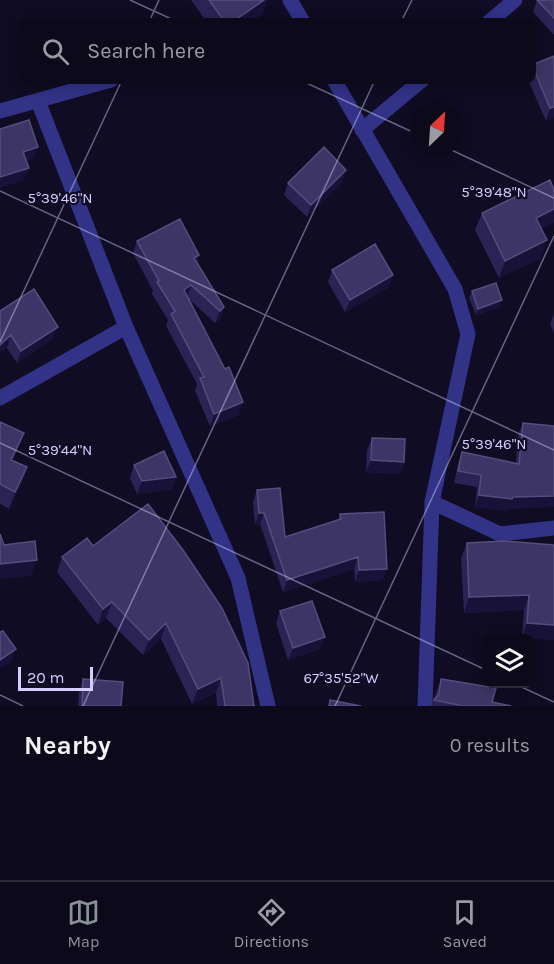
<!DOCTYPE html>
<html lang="en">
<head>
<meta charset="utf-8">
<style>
  body { margin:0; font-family:Karla,sans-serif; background:#141223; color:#f1f3f6 }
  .controls { position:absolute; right:18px; bottom:18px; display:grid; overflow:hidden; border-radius:12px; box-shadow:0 3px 15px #0003 }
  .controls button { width:54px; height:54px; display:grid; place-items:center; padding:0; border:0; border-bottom:2px solid #2b2a39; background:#0b091a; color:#f1f3f6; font:30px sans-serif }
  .compass { position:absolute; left:410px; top:102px; width:54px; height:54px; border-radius:50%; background:#0b091a; box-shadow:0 3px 15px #0003; rotate:25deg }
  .scale { position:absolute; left:18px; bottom:15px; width:75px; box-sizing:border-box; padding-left:6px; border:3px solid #d2ceff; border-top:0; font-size:16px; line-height:21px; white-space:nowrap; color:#d2ceff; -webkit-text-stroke:4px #0f0c23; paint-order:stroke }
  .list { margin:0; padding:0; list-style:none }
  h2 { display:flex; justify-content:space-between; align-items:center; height:78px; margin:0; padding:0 24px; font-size:26px }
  h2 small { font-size:20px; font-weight:400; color:#9a9aa2 }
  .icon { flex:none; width:33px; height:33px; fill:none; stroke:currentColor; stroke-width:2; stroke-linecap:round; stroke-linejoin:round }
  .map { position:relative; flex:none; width:554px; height:706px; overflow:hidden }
  .search { position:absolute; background:#0b091a; box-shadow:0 3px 15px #0003; left:18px; right:18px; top:18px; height:66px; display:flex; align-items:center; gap:15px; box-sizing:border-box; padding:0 21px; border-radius:12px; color:#9a9aa2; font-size:22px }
  .sheet { height:174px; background:#0b091a }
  nav { display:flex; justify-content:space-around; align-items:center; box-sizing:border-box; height:84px; border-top:2px solid #2b2a39; background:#0b091a; font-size:16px; color:#9a9aa2 }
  nav a { display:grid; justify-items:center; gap:3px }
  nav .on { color:#8c9099 }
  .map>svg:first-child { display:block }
</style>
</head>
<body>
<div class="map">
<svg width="554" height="706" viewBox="0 0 554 706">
  <rect width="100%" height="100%" fill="#0f0c23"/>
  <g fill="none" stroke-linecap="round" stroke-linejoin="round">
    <path stroke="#323287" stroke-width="15" d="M290,0L303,22
      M489,22L515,0
      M334,80L455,289L468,334L432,502L425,706
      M38,101L126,327L238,578L268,706
      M0,111L111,80
      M362,130L422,80
      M0,398L126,327
      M432,502L500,534L554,528"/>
  </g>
  <path fill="#2b2353" d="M191,0H267L262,14L250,22H207Z
    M537,0H554V35L533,12Z
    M554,56V117L546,121L528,80H531L532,65Z
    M288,183H342L307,217L284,195Z
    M482,213L542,229L541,258L499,278L475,230Z
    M137,241L199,255L197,263L224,307L220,319L215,323L189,299L239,415L210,426L195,391L197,384L166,326L168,320L152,294L153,291L133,253Z
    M332,270L389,287L345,312L328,282Z
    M472,291L500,307L476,315L469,298Z
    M0,311L53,339L17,363L7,348L0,353Z
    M554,313V333L550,324Z
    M0,422L17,451L13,460L27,467L21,485L9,509L0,504Z
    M523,423L554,426L508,511L475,507L477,487L454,483L458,464L462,452L516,463L518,435Z
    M372,438L404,462L400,474L366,472L367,450Z
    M134,465L176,477L172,489L137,494L130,478Z
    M257,490L285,537L338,520L340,514L383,580L355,582L354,569L283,592L260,524L255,525L253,502Z
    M504,541L554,640L522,638L524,610L464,613L461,558L467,543Z
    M93,546L254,706H217L216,693L192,704L161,639L143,655L106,618L98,625L57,572L62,557Z
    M280,611L320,649L288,660L276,623Z
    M83,679L121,706H78L79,692Z
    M441,679L492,702L511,706H431Z"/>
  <path fill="#181238" d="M264,0H267L262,14L250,22H232Z
    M554,107V117L546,121L550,108Z
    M38,147L33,159L19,164L23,152Z
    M29,168L24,180L0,188V177Z
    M346,170L342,183L307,217L311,205Z
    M554,209V223L530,235L536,218Z
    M547,240L541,258L499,278L505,261Z
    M199,255L195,268L194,258Z
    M393,275L389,287L345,312L350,300Z
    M191,285L187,298L184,290Z
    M502,300L500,307L476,315L478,309Z
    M224,307L220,319L215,323L220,311Z
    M58,327L53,339L17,363L21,351Z
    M11,335L7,348L0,353V345Z
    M243,402L239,415L210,426L214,414Z
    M24,433L17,451L5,477L11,460Z
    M371,460L404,462L400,474L366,472Z
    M27,467L21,485L9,509L15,492Z
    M176,477L172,489L137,494L142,481Z
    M479,495L513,497L554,496V507L509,509L508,511L475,507Z
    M259,513H264L260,524L255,525Z
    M358,557L354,569L283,592L287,580Z
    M37,560L31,576L0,579V564Z
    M387,569L383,580L355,582L359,570Z
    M529,595L524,610L464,613L469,597Z
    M112,602L106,618L98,625L103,609Z
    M166,623L161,639L143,655L149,640Z
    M527,623L554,625V640L522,638Z
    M325,637L320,649L288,660L293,648Z
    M16,649L11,662L0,669V660Z
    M221,678L216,693L192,704L198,689Z"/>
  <path fill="#3d3565" stroke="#544d7e" stroke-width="1.5" d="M209,0H264L232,22H225Z
    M537,0H554V18Z
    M554,56V107L550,108L532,65Z
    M29,120L38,147L23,152L29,168L0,177V129Z
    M324,147L346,170L311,205L288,183Z
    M550,180L554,190V209L536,218L547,240L505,261L482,213Z
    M180,219L199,255L194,258L224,307L220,311L191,285L184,290L225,369L229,367L243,402L214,414L200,378L204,377L171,314L175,311L157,282L159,281L137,241Z
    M375,244L393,275L350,300L332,270Z
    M496,283L502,300L478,309L472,291Z
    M34,289L58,327L21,351L11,335L0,345V311Z
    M0,422L24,433L11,460L27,467L15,492L0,484Z
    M523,423L554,426V496L513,497L512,499L479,495L481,475L458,471L462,452L519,464Z
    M372,438L405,439L404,462L371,460Z
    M164,451L176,477L142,481L134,465Z
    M280,488L285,537L341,519L340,514L384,512L387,569L359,570L358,557L287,580L264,513H259L257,490Z
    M148,504L183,550L222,608L248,663L254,706H225L221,678L198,689L166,623L149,640L112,602L103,609L62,557L87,538L93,546Z
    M0,534L4,545L35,541L37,560L0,564Z
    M504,541L554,545V625L527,623L529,595L469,597L467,543Z
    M312,601L325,637L293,648L280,611Z
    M3,631L16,649L0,660V632Z
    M83,679L123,682L121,706H82Z
    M441,679L496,688L492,702L511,706H459V705L434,700L439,694Z
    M330,700L361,706H329Z"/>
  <path fill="none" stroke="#d2ceff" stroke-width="1.5" stroke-opacity="0.45" d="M130,0L178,22M149,22L159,0M401,22L412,0M300,80L419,135M445,147L554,198M0,191L554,450M0,342L122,80M0,443L486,670M515,684L554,702M0,695L23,706M83,706L375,80M335,706L554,236"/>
  <g font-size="15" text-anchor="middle" fill="#d2ceff" stroke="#0f0c23" stroke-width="4.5" stroke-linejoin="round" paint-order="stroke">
    <text x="494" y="197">5°39'48"N</text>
    <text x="60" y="203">5°39'46"N</text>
    <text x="494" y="449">5°39'46"N</text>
    <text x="60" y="455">5°39'44"N</text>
    <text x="341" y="683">67°35'52"W</text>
  </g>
</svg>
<div class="controls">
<button><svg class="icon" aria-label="layers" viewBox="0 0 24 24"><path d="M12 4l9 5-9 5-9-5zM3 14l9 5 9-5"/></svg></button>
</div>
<svg class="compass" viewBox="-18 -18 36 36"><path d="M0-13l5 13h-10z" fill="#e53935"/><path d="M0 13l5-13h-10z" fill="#9a9aa2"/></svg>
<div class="scale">20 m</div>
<div class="search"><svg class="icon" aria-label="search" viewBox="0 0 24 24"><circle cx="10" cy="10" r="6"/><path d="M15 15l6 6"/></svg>Search here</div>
</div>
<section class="sheet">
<h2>Nearby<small>0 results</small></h2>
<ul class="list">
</ul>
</section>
<nav>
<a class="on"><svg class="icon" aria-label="map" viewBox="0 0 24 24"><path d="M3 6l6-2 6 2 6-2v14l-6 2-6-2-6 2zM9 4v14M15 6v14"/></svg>Map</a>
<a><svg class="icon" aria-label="directions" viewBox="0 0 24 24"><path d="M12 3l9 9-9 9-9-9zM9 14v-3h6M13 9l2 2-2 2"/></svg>Directions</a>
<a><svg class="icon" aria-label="saved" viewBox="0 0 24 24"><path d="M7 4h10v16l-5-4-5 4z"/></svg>Saved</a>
</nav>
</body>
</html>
